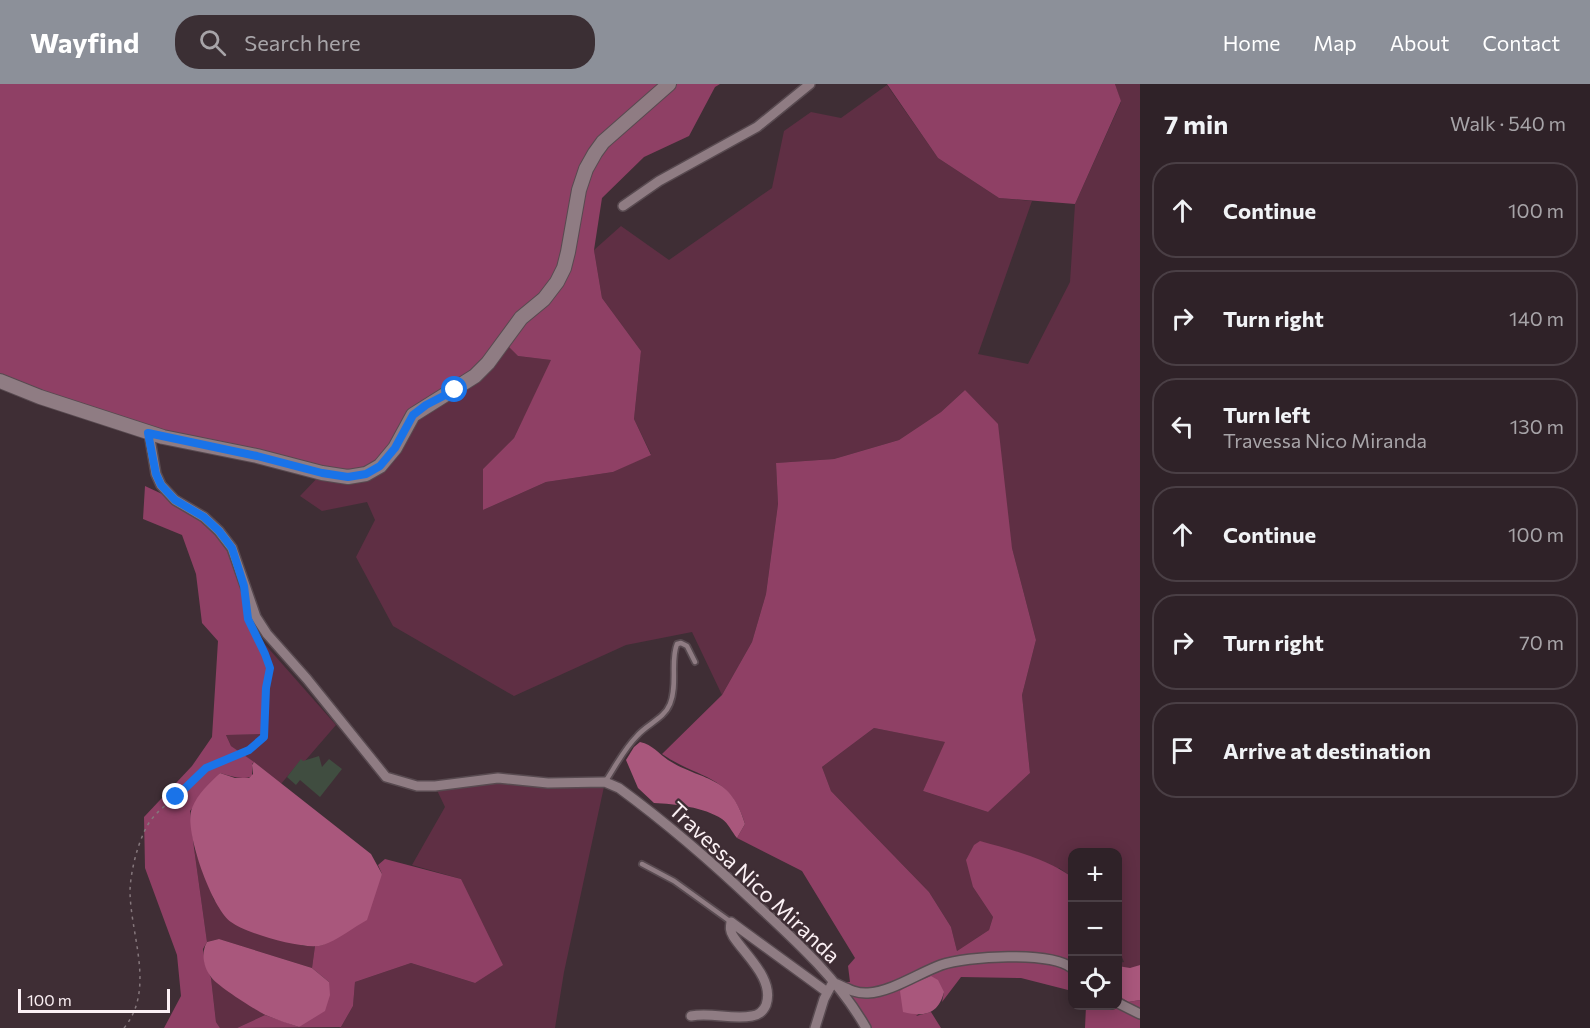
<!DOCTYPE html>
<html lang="en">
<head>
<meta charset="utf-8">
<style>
  body { margin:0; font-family:Commissioner,sans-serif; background:#3b2f34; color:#f1f3f6 }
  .controls { position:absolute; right:18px; bottom:18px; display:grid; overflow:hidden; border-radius:12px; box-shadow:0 3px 15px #0003 }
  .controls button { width:54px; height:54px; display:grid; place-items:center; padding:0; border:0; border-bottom:2px solid #4a3f45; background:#2f2228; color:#f1f3f6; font:30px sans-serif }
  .scale { position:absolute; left:18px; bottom:15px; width:152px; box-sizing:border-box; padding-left:6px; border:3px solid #fbf0f4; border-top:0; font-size:16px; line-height:21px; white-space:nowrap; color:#fbf0f4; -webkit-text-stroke:4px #3f2e35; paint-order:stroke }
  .stop { position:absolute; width:18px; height:18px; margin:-14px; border:4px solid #1a73e8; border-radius:50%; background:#fff }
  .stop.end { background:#1a73e8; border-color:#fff; box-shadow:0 2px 6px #0008 }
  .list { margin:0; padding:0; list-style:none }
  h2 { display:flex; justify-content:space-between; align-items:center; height:78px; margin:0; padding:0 24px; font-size:26px }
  h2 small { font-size:20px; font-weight:400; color:#a7a4a8 }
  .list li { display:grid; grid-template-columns:39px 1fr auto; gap:18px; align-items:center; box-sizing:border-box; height:96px; margin:0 12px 12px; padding:0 12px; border:2px solid #4a3f45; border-radius:24px }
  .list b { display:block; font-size:22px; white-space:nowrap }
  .list p { margin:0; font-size:20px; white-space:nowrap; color:#a7a4a8 }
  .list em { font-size:20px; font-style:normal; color:#a7a4a8 }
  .icon { flex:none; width:33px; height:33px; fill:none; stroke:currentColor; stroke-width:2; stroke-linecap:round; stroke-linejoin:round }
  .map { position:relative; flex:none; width:1140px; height:944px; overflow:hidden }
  header { display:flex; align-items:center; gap:36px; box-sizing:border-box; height:84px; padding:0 30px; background:#8c9099; color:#fff }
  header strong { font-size:28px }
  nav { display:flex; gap:33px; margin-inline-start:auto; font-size:21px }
  .search { width:420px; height:54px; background:#3b2f34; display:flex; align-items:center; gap:15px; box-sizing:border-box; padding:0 21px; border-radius:24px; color:#a7a4a8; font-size:22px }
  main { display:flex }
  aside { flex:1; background:#2f2228 }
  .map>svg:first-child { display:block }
</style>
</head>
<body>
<header>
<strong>Wayfind</strong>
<div class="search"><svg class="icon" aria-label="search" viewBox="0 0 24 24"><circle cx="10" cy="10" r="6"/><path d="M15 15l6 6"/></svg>Search here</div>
<nav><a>Home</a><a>Map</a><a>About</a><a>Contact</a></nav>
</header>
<main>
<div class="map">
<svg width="1140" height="944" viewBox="0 0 1140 944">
  <rect width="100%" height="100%" fill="#3f2e35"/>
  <path fill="#5f2f44" d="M1115,0H1140V881L1130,885L1118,882V879L1124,878L1118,864V768H1072V793L1059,784L973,803L993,833L989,846L957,867L951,843L929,808L831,707L822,683L874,644L946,658L923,707L988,728L1030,689L1022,611L1036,556L1012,464L965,306L941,328L899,356L834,375L776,379L778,420L766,510L752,558L722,611L692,548L626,561L514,612L393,542L356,473L375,436L367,418L322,427L300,412L322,389L413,331L503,257L518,272L552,276L514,354L483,385V426L546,398L613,388L651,370L634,335L641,267L602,214L594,166L621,142L669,176L772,104L784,47L811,28L841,34L887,1L938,74L999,114L1032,117L978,270L1028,280L1070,198L1075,120L1121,18Z
    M254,548L336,641L304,678L301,676L281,700L231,662L226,651L264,650L262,609L270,584L265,570Z
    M479,695L605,698L564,888L555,944H339L341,943L353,922L355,898L411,879L475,899L461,795L412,781L445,723L435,702Z
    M194,764L214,816L303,862H315L312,884L219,855L207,858Z
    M211,894L265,931L237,944H220L216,938Z"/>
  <path fill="#8f4065" d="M0,0H720L715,3L689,52L644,73L602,114L594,166L602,214L641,267L634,335L651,371L613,388L546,398L483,426V385L514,354L551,276L518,272L503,257L464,300L413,331L366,390L224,366L0,296Z
    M887,0H1115L1121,17L1075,120L999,114L938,74Z
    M965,306L998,340L1012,464L1036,556L1022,611L1030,689L988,728L923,707L945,658L874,644L822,683L831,707L929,808L951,843L957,867L989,846L993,833L973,803L966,776L974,761L980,757C1012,766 1045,774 1072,793V907L1021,894L961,893L942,918L944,908L916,932L931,928L941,944H866L833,898H850L848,882L855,874L802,787L737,754L745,740C731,690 698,695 662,670L722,611L752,558L766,510L778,420L776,379L834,375L899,356L941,328Z
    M145,402L175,416L204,433L232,464L248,535L265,570L270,584L262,609L264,650L226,651L231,662L254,678L252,680V692C242,697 231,692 220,689L190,727L194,764L207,858L203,865L205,880L211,894L216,938L220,944H164L181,912L177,871L145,784L144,733L192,682L212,653L218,557L202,539L196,490L182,451L143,435Z
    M385,775L461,795L503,881L475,899L411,879L355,898L353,922L341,943L237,944L265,931L299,943L329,898L312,884L315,862L323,861L382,790L378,781Z
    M1118,911L1128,918L1140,916V944H1085L1086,922H1118Z"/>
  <path fill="#a9577c" d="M640,658C653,661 658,669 668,676C703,698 731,690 745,740L737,754C732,748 728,739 722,735C704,723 675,720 654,719L638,704L626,676L634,663Z
    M254,678L371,770L382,790L367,836C354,843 336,857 323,861C306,867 245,849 231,838C212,825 183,745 192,724C198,709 209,700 220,689L235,694H249L253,690L252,681Z
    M219,855L312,884L329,898L330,911L325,927L299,943C289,940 278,936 268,932C258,928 216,901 211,893C203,883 201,868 207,858Z
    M1140,881V916L1128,918L1118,911V882L1130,884Z
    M931,892L938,896L944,908C938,931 924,933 903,928L900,907L909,901Z"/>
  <path fill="#404d40" d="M319,672L322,683L329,675L342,685L320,713L300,696L296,701L287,693L301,675L303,677Z"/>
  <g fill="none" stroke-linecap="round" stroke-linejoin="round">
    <g stroke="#584a50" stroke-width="8">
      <path id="lane" d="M605,698C615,683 624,665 637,652C647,640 664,635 670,620C678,601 670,576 677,560L681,559L687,562L695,578
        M642,780L674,797L731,838"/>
    </g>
    <g stroke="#584a50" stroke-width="12">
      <path id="street" d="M623,122L659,97L757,43L810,0
        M149,349L156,390L161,401L175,416L204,433L219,447L232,464L256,533L267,550L307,595L386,693L417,702H435L498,694L548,699L605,698L619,704C668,740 713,779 756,820C796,857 839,896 866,944
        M731,838L827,908
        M1118,919L1140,930
        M691,932C711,928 732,936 752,932C759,931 763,928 766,921C775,895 745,871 733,852C730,847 730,844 731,838
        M815,944L824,915L833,898C844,903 855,910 868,909C891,908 919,889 941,881C967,872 1050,867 1072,884"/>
    </g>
    <g stroke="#584a50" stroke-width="16">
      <path id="secondary" d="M0,297L40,313L163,353L257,372L322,389L348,393L366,390L380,382L395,364L413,331L475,292L488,279L521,234L544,215L557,198L564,184L568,168L579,106L586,85L595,69L603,58L669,0"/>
    </g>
    <path stroke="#85777c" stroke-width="1.5" stroke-dasharray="3 4.5" stroke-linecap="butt" d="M124,944C156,905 130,851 130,806C131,786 137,762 146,744C155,726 174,716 188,703C195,697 200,689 208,684C227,672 248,669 264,653L266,604L270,584L265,570L255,551"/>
    <use href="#lane" stroke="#8f7c83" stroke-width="4.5"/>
    <use href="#street" stroke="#8f7c83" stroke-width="9"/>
    <use href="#secondary" stroke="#8f7c83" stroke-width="14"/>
  </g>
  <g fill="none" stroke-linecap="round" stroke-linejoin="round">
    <path stroke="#1a73e8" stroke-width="8" d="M176,713L206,684L249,666L264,653L266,604L270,584L265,570L248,535L244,502L232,464L219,447L204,433L175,416L161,401L156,390L148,349L257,372L322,389L348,393L366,390L380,382L395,364L413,331L426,321L455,306"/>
  </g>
  <g text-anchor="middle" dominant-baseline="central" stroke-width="4.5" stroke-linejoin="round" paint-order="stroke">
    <g font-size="22" fill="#fbf0f4" stroke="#3f2e35">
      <text transform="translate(755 798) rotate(43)">Travessa Nico Miranda</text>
    </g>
  </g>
</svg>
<div class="controls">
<button>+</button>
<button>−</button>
<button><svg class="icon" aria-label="locate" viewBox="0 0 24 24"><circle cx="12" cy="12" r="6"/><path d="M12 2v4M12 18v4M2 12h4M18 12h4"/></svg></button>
</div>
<div class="scale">100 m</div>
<div class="stop" style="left:455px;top:306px"></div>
<div class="stop end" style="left:176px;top:713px"></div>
</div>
<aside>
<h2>7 min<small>Walk · 540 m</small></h2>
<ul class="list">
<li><svg class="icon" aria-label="ahead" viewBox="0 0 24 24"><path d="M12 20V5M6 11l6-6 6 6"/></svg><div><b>Continue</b></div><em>100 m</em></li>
<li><svg class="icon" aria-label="right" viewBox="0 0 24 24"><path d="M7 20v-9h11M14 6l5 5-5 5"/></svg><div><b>Turn right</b></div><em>140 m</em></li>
<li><svg class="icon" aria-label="left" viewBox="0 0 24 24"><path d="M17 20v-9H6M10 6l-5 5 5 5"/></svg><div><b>Turn left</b><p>Travessa Nico Miranda</p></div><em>130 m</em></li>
<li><svg class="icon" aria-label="ahead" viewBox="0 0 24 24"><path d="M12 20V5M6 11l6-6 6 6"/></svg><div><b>Continue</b></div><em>100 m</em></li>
<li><svg class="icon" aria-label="right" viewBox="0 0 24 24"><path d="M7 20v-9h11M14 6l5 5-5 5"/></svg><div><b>Turn right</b></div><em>70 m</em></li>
<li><svg class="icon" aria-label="arrive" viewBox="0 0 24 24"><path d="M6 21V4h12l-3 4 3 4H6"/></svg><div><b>Arrive at destination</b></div></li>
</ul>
</aside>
</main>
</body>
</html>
